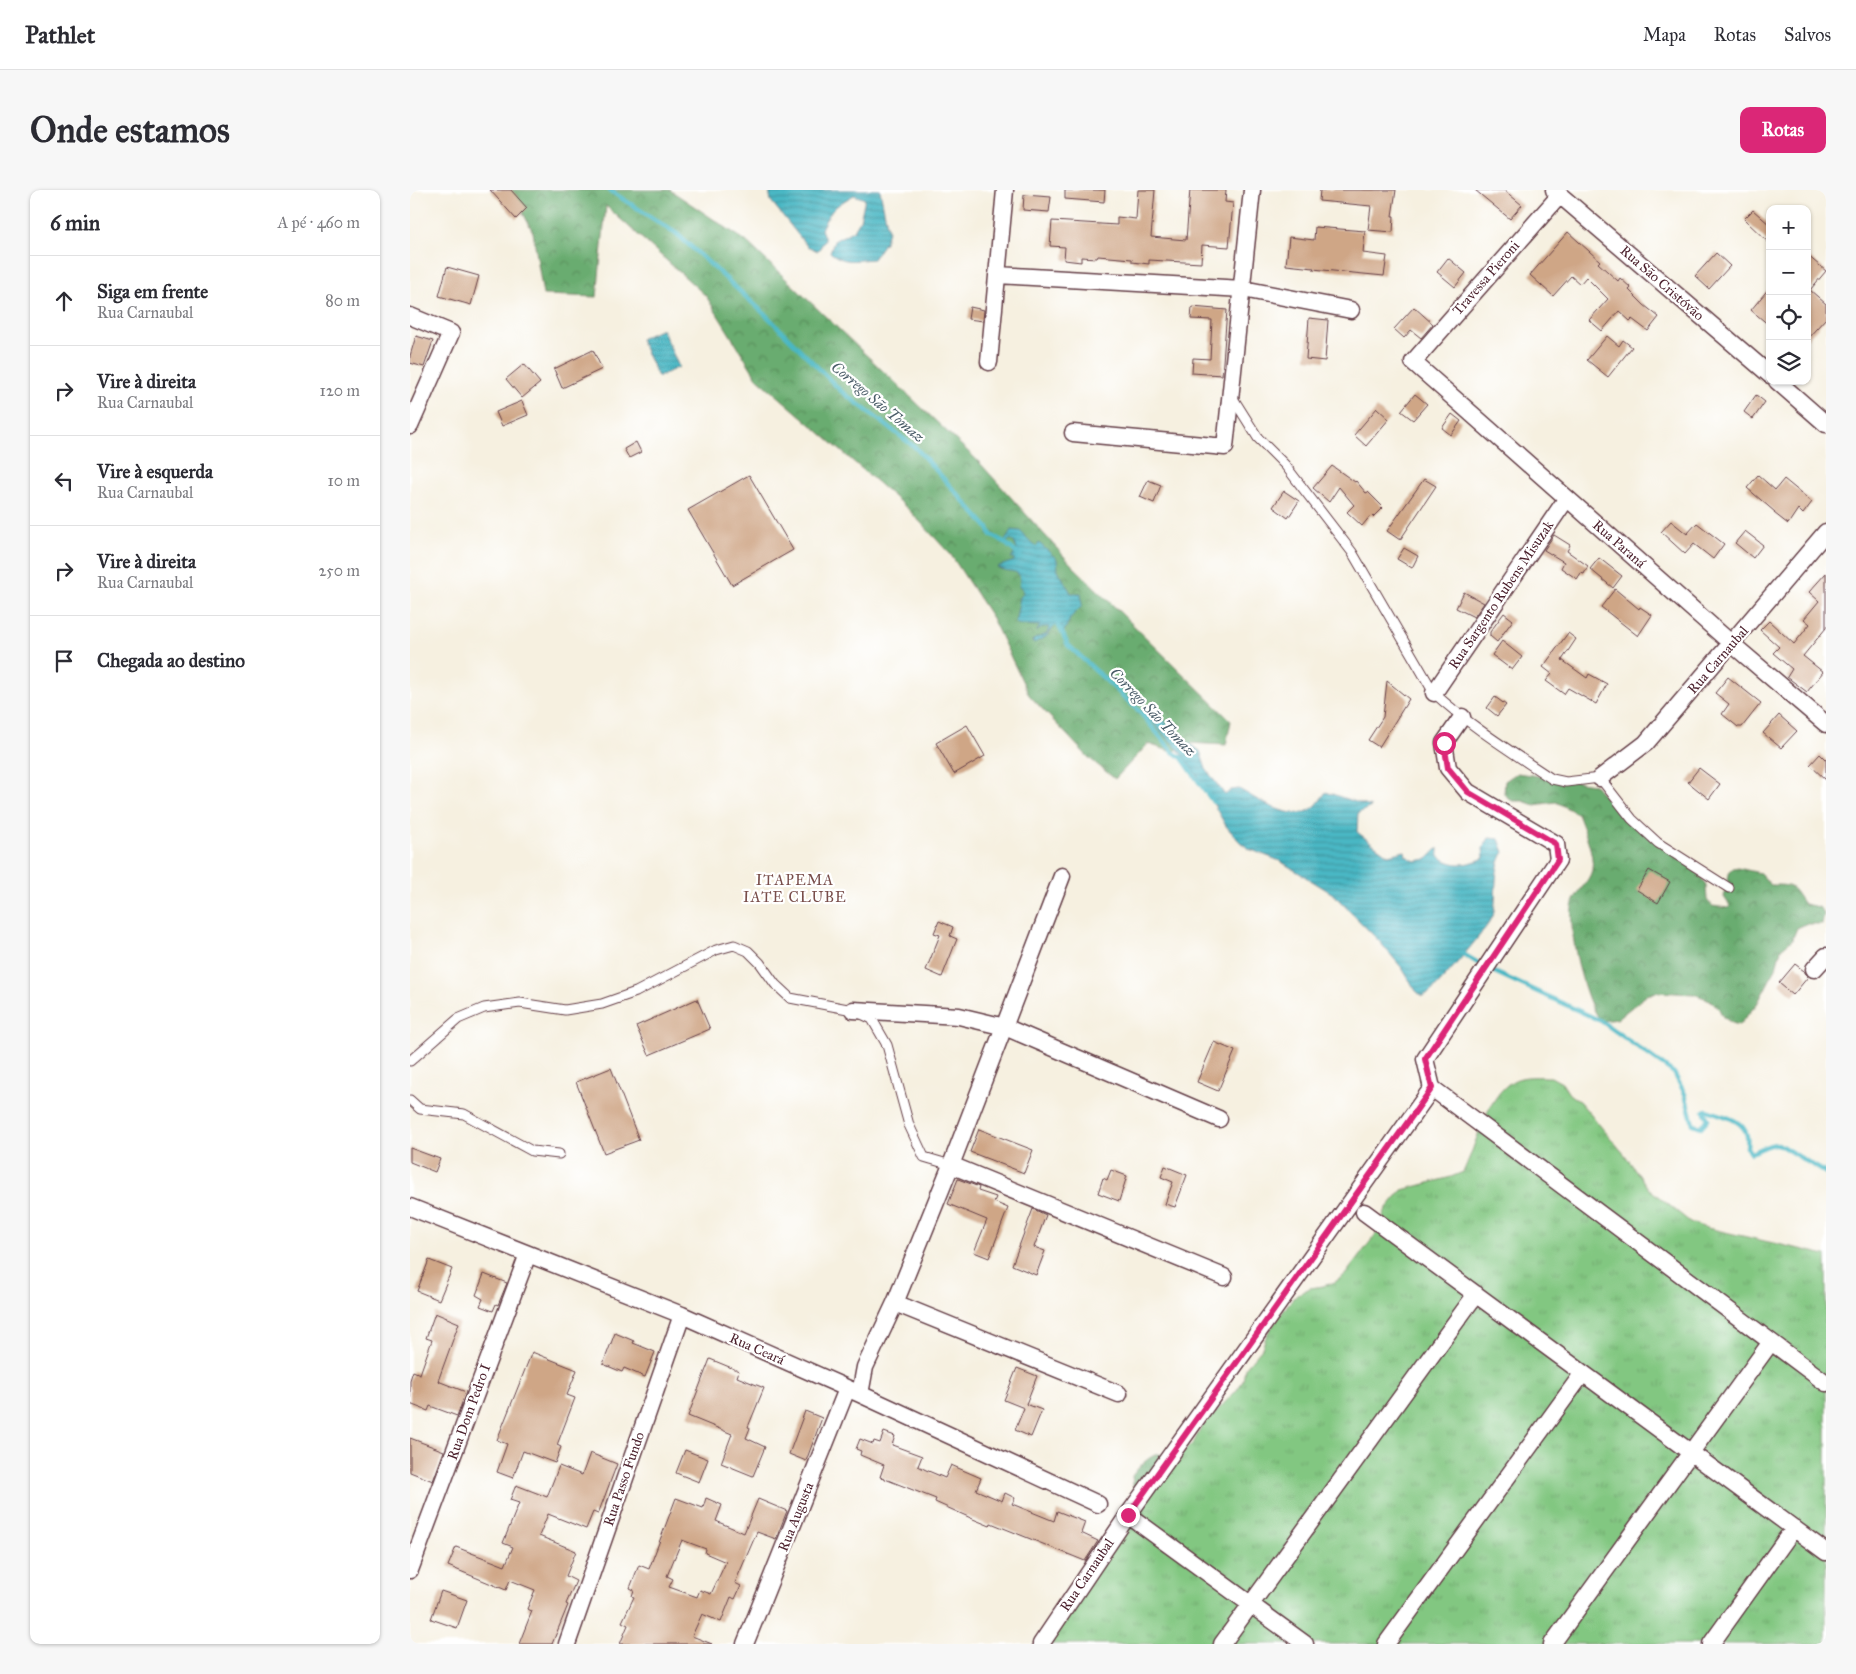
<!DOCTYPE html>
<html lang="pt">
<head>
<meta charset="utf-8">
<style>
  body { margin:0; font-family:"IM FELL Great Primer",serif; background:#f7f7f7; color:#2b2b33 }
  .controls { position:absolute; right:15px; top:15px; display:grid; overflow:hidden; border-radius:10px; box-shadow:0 1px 4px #0004 }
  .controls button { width:45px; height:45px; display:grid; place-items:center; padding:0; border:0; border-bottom:1px solid #e1e1e2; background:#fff; color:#2b2b33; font:25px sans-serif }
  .stop { position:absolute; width:15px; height:15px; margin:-11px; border:4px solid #db2777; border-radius:50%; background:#fff }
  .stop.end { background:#db2777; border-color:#fff; box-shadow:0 1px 5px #0008 }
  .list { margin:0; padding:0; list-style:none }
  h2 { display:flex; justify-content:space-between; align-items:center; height:65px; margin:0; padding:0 20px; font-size:21px }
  h2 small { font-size:16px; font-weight:400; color:#7c7c81 }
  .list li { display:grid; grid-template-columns:32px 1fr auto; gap:15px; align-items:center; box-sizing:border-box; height:90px; padding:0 20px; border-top:1px solid #e1e1e2 }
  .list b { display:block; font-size:19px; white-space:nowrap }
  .list p { margin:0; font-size:16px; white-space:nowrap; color:#7c7c81 }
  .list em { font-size:16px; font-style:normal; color:#7c7c81 }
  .icon { flex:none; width:28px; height:28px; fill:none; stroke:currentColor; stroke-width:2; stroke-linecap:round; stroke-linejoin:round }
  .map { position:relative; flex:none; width:1416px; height:1454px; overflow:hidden; border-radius:10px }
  header { display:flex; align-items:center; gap:30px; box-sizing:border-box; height:70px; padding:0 25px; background:#fff; border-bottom:1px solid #e1e1e2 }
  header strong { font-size:24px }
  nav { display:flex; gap:28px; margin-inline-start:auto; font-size:18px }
  .intro { display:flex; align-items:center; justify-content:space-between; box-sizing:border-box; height:120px; padding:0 30px }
  h1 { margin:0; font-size:35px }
  .button { padding:12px 22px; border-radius:10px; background:#db2777; color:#fff; font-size:18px; font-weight:700 }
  main { display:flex; gap:30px; padding:0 30px }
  aside { flex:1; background:#fff; border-radius:10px; box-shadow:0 1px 4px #0004 }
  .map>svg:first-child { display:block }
</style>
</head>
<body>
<header>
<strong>Pathlet</strong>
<nav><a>Mapa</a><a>Rotas</a><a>Salvos</a></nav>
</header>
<div class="intro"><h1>Onde estamos</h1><a class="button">Rotas</a></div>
<main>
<aside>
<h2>6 min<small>A pé · 460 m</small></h2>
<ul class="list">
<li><svg class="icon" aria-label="ahead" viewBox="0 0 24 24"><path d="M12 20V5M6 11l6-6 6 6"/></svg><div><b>Siga em frente</b><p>Rua Carnaubal</p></div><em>80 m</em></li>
<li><svg class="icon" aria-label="right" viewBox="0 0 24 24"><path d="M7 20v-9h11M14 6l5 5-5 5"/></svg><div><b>Vire à direita</b><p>Rua Carnaubal</p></div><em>120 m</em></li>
<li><svg class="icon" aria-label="left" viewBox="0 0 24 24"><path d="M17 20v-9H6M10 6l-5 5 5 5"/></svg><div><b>Vire à esquerda</b><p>Rua Carnaubal</p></div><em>10 m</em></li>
<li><svg class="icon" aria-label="right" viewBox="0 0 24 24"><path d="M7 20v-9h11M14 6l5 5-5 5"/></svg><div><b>Vire à direita</b><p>Rua Carnaubal</p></div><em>250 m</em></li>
<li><svg class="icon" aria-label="arrive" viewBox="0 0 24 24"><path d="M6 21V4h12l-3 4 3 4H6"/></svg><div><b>Chegada ao destino</b></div></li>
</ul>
</aside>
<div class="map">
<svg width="1416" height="1454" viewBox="0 0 1416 1454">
  <defs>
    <pattern id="grass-tufts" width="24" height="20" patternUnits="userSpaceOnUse" patternTransform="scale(1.25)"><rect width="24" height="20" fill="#82c781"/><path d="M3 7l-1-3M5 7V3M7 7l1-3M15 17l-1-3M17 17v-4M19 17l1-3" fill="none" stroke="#72aa70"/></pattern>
    <pattern id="forest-crowns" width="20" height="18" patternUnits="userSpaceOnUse" patternTransform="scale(1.25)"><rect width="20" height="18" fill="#69ac6f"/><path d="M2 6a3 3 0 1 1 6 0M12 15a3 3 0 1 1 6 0" fill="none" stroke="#588b5b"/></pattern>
    <pattern id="water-rules" width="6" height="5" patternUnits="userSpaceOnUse" patternTransform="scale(1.25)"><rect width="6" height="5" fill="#4ab7c4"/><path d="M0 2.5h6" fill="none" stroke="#40949f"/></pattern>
  </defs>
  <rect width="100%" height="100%" fill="#fff"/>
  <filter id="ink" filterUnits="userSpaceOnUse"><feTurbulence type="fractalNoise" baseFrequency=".02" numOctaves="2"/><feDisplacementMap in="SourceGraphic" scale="10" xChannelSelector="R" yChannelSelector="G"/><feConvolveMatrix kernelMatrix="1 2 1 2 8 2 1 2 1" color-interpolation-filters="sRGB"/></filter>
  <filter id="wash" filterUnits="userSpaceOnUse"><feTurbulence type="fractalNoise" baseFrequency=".0096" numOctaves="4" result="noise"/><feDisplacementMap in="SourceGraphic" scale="20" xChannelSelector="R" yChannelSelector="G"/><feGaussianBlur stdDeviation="1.12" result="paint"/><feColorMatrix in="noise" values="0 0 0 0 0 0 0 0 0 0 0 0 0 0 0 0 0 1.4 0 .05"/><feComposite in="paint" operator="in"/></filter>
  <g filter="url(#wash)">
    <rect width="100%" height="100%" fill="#f6f0e0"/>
    <path fill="url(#grass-tufts)" stroke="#667356" d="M1141,887L1152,893L1159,904L1170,912L1215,965L1238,998L1280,1032L1293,1037L1416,1065V1454H624L765,1270L784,1252L790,1239L798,1230L826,1201L833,1191L835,1178L852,1158L857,1144L879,1113L888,1104L900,1098L913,1096L925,1092L935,1085L966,1044L976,1019L992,1000L1041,987L1053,982C1066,957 1076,906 1103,891C1114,885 1129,887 1141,887Z"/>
    <path fill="url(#forest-crowns)" stroke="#5a664d" d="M101,0H260L336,51L569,272L661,374L821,531L816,555L778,553L763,562L738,554L705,589L679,568L619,505L582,428L541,365L498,319L347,188L296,106L196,16L187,107L133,105L123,42Z
      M1107,583L1184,594L1209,623L1273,666L1289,683L1296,696L1297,710L1302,716L1318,718L1320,716L1314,707L1320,680L1328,678L1350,683L1361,695C1385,695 1381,696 1394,714L1409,717L1414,724L1412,734H1396L1387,738L1382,750L1371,759L1366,778L1347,814L1329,835L1322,833L1313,827L1309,819L1300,810L1284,804L1247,802L1237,805L1207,829L1191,831C1175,818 1156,733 1163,713C1167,701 1179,692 1182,680C1185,664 1173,638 1168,624L1146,612L1124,615L1113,611H1102L1094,604L1095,591Z
      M748,1264L754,1266C757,1284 756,1289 743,1302L724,1303L722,1286C728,1278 737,1267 748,1264Z"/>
    <path fill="url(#water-rules)" stroke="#4a6b78" d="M359,0H470L478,40L475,52L463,69C445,70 434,74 420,62L424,51L444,40L450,30L455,9L444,5C425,16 421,19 411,39L415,50L408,61L397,56L361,11Z
      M252,139L269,177L248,187L230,149Z
      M602,340L610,341L626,357L629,353L647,369L648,380L661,403H671L672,416L661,427L652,446V436L647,435L644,437L636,447L624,453L622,452L626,448L637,444L639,437H633L626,442L630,436L610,435L605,433L610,407L613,404L612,398L609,397C614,375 598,385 587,377L604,371V368H601L607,360L604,352L601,349L597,352H594Z
      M728,520L749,524L765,543L790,561L796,579L815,605L821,600L829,599C847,609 884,635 904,617C909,613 912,607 916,602L961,617L948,623L947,642L978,665L995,661L996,666L1005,671L1017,669L1028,658V665C1042,678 1058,675 1074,668L1073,658L1079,648L1089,649L1094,662C1082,680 1088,706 1083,726C1081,734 1027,798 1019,803C1017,804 1014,805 1012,806L1006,801L992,778L969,751L923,704L870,671L839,659L830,652L816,636L787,585L768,559L743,533Z"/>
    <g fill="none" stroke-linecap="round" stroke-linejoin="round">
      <path stroke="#4ab7c4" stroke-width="4.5" d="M199,0L267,44L357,126L431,201L506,258L578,338L581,345L594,352L610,366
        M646,430L658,455L728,520L763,562L772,568L803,612
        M1050,762L1073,776
        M1080,780L1191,831L1264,883L1275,904L1283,934L1291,937L1298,929L1294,921L1297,920C1310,925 1334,929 1337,946C1338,949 1337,954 1337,958L1341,963C1352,959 1357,954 1368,954L1416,983"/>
    </g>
    <g id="blocks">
      <path fill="#cfa686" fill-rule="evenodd" d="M80,0H101L117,18L106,29Z
        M655,0H695L694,12L655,9Z
        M728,0H745L741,47L776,50L780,0H816L815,12L823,13L819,57L792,55L791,73L739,70V74L722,72V69L688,66L687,68L671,67V72L654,70L655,57L640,56L642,31L707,35V27L726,29Z
        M910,0H986L982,26H984L983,42L958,40L961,16L909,11Z
        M1065,0H1094L1112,15L1100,29Z
        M614,5L641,7L639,22L613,20Z
        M1343,20L1360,35V54L1334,29Z
        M905,37L955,41L953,63L977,66L974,86L903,79L904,78L876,75L879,47L904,50Z
        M1158,42L1190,71L1188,73L1208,91L1210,88L1221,98L1219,100L1234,115L1249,127L1238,141L1222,129L1220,131L1209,121L1192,141L1179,130L1198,109L1176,87L1170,94L1161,86L1143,106L1120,85Z
        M1306,63L1320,76L1299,99L1285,86Z
        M1397,65L1416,81L1400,100L1416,114V128L1397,149Z
        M1038,68L1056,83L1045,97L1027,82Z
        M37,77L69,86L61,115L29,106Z
        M1360,97V136L1341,120Z
        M560,117L574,120L573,131L558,129Z
        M782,117L817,120L812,185L782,183L783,168L800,169L802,130L781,129Z
        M1004,117L1023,134L1011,148L1001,140L994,148L984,139Z
        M899,128L918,130L915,171L896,169Z
        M6,146L23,151L14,177L0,173V166Z
        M1197,146L1209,156L1213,150L1222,157L1198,187L1177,170Z
        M183,160L192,179L152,198L144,179Z
        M114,174L130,193L112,208L96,189Z
        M1005,204L1017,214L1003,230L991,221Z
        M1346,205L1355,212L1343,229L1334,222Z
        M112,211L118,225L92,236L86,222Z
        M967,218L979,229L956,256L944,245Z
        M1042,224L1051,231L1041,245L1032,238Z
        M226,252L231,262L219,268L214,259Z
        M922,276L945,292L946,291L956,303L958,302L973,317L963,327L961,325L952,336L937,322L944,315L929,297L919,312L903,298Z
        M339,285L383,360L322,395L278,320Z
        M1348,285L1365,300L1374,289L1402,312L1393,324L1388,319L1378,334L1364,323L1365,322L1337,298Z
        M1014,289L1026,296L990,350L977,341Z
        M738,290L751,295L744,313L730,307Z
        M874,301L889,311L878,328L863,317Z
        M1261,331L1277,344L1287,333L1314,354L1303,369L1284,354L1275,364L1251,342Z
        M1335,341L1353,355L1343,368L1325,353Z
        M1144,345L1160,355L1157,361L1178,376L1174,384L1171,383L1167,389L1151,378L1154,372L1134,360Z
        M994,358L1008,366L1002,378L987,369Z
        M1189,368L1212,386L1203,398L1180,379Z
        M1416,383V438L1393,466L1413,482L1397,502L1377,487L1382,479L1363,463L1369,457L1350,440L1359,431L1384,454L1400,434L1394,429L1409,411L1399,402Z
        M1205,399L1229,419L1230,417L1242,425L1228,446L1191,417Z
        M1054,402L1074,413L1064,427L1046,418Z
        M1094,423L1103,430L1087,452L1080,446V442Z
        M1158,443L1166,449L1152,470L1177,488L1179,484L1197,494L1186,514L1158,498L1154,504L1136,491L1142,484L1133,477Z
        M1092,451L1112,467L1102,480L1082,465Z
        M1318,487L1351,513L1332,537H1328L1312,524L1319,514L1305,503Z
        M977,491L999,509L969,557L958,550L973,527Z
        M1085,507L1096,515L1087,526L1077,518Z
        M1369,525L1387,541L1371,558L1353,543Z
        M557,535L575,566L544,584L526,553Z
        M1410,564L1416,570V590L1400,575Z
        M1289,578L1310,594L1299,609L1278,592Z
        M1239,680L1260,692L1248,713L1227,700Z
        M529,731L543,737L540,746L547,749L532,787L516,780L530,745L524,743Z
        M1385,774L1394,781L1398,787L1383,805L1369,793Z
        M287,809L300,839L239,865L226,836Z
        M804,852L825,861L808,901L787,892Z
        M201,878L229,950L194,963L166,892Z
        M569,939L623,960L614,983L560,962Z
        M0,958L30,969L25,982L0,972Z
        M755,976L777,985L765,1017L755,1014L763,992L751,987Z
        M701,980L717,986L709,1011L688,1003L693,988L697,990Z
        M548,989L569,997L568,1001L586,1007L584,1012L598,1018L579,1068L564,1062L577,1030L538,1014Z
        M623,1019L636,1025L624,1057L635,1061L626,1085L602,1075Z
        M19,1070L42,1079L29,1110L7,1101Z
        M74,1084L97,1093L88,1115L86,1114L83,1121L70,1116L73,1109L66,1105Z
        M25,1123L49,1133L28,1191L56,1202L47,1226L20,1216L18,1221L0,1214V1190L3,1181L10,1184L22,1150L16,1148Z
        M205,1143L224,1151L223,1153L245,1162L235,1187L214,1178L212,1182L193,1174Z
        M122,1162L167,1180L157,1205L165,1208L147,1255L151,1257L145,1273L113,1261L103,1288L87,1282L97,1254L87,1250Z
        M300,1169L329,1181L327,1187L354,1198L338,1237L340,1238L336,1248L355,1257L343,1286L311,1273L322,1244L278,1226Z
        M607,1178L627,1186L616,1214L632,1220L621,1247L605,1240L614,1218L594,1210Z
        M395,1221L412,1228L396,1271L379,1264Z
        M474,1242L485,1246L482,1255L512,1266L508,1276L516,1280L535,1288L541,1275L571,1288L566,1300L592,1311L595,1303L605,1308L602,1314L644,1331L647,1321L675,1332L671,1343L688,1351L675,1371L581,1333L580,1336L563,1329L525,1312L526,1309L470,1287L474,1275L450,1265L451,1261L446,1259L450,1249L463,1254L464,1251L470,1253Z
        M0,1248L34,1261L23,1291L0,1282Z
        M275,1260L298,1269L289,1292L266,1283Z
        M180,1263L207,1274L188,1324L183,1322L176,1339L138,1324L129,1346L166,1361L156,1386L166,1391L156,1414L158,1415L142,1454H109L122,1421L117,1419L125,1400L100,1390L96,1400L38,1376L46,1357L95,1376L103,1357L93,1353L109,1313L100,1310L106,1295L137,1307L149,1276L172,1285Z
        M266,1308L293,1318L296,1308L312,1315L306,1331L334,1343L348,1309L377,1321L366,1349L347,1342L325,1393L331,1396L325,1409L321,1407L311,1432L292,1424L282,1446L302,1454H210L218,1435L212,1432L224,1407L222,1406L224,1400L220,1398L229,1375L239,1379ZM272,1350L296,1359L295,1363L316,1372L301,1404L290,1400L287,1407L259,1397L263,1389L257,1386Z
        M31,1401L57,1410L47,1438L21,1429Z"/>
    </g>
  </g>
  <g filter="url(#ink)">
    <use href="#blocks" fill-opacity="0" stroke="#643e46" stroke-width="1"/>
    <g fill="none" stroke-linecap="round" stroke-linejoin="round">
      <g stroke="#643e46" stroke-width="11">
        <path id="lane" d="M821,205L848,248L875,275L942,362L1024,503C1060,536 1102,562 1142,589L1156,592L1190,588L1222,629L1248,653L1319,698
          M0,871L48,829L74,818L110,813L155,820L192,814L226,802L306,760L324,755L338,761L350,773L365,794L380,808L443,820L462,829L477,855L499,935L514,967L541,975
          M0,910L10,919L54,924L122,961L149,964"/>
      </g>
      <g stroke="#643e46" stroke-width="19">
        <path id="street" d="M1144,0L1360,185
          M1150,5L1003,172L1322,454L1416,534
          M587,85L833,99L941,120
          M0,126L41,143L0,236
          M579,172L595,0
          M1367,191L1416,234
          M663,243L815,257L842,0
          M1024,503L1157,308
          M1190,588L1236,553L1416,342
          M1404,779L1416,766
          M443,820L549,826L595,837L809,929
          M1022,898L1416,1193
          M541,975L814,1087
          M0,1017L272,1125L450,1204L688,1314
          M954,1022L1416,1362
          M485,1113L709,1204
          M450,1204L455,1177L485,1113L541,975L652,686
          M718,1325L895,1454
          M0,1380L118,1064
          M157,1454L272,1125
          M335,1454L437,1199
          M631,1454L718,1325L1022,898L1015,869L1148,670L1146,654L1058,602L1038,578L1034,553L1052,527
          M812,1454L1066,1104
          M976,1454L1173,1183
          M1142,1454L1361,1152
          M1301,1454L1384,1338"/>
      </g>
      <use href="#lane" stroke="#fff" stroke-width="9"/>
      <use href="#street" stroke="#fff" stroke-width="16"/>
    </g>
  </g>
  <g fill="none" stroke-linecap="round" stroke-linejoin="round" filter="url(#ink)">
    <path stroke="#db2777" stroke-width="6" d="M718,1325L1022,898L1015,869L1148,670L1146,654L1058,602L1038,578L1034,553"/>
  </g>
  <g text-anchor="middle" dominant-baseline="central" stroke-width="4.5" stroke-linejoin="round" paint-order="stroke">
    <g font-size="14" fill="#4a1f2b" stroke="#fff">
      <text transform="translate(1076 88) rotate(-49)">Travessa Pieroni</text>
      <text transform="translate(1252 93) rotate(41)">Rua São Cristóvão</text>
      <text transform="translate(1209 354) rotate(41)">Rua Paraná</text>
      <text transform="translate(1091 405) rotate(-56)">Rua Sargento Rubens Misuzak</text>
      <text transform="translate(1308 470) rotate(-49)">Rua Carnaubal</text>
      <text transform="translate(347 1159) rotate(24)">Rua Ceará</text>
      <text transform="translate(59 1222) rotate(-70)">Rua Dom Pedro I</text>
      <text transform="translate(214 1289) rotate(-71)">Rua Passo Fundo</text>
      <text transform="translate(386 1327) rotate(-68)">Rua Augusta</text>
      <text transform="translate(677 1385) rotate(-56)">Rua Carnaubal</text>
    </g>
    <g font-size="15" font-style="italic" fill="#4a5c68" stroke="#fff">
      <text transform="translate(468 212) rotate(40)">Corrego São Tomaz</text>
      <text transform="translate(743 522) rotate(46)">Corrego São Tomaz</text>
    </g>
    <g font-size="15" letter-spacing="1" fill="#794e4b" stroke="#fff">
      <text x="385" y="690">ITAPEMA<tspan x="385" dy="17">IATE CLUBE</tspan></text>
    </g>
  </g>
</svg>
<div class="controls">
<button>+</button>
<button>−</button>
<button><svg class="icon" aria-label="locate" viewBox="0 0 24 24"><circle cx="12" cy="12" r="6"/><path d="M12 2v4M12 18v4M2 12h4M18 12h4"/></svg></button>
<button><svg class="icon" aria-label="layers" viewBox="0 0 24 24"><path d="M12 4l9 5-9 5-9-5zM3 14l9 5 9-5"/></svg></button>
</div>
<div class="stop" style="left:1034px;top:553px"></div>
<div class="stop end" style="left:718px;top:1325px"></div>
</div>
</main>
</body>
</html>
